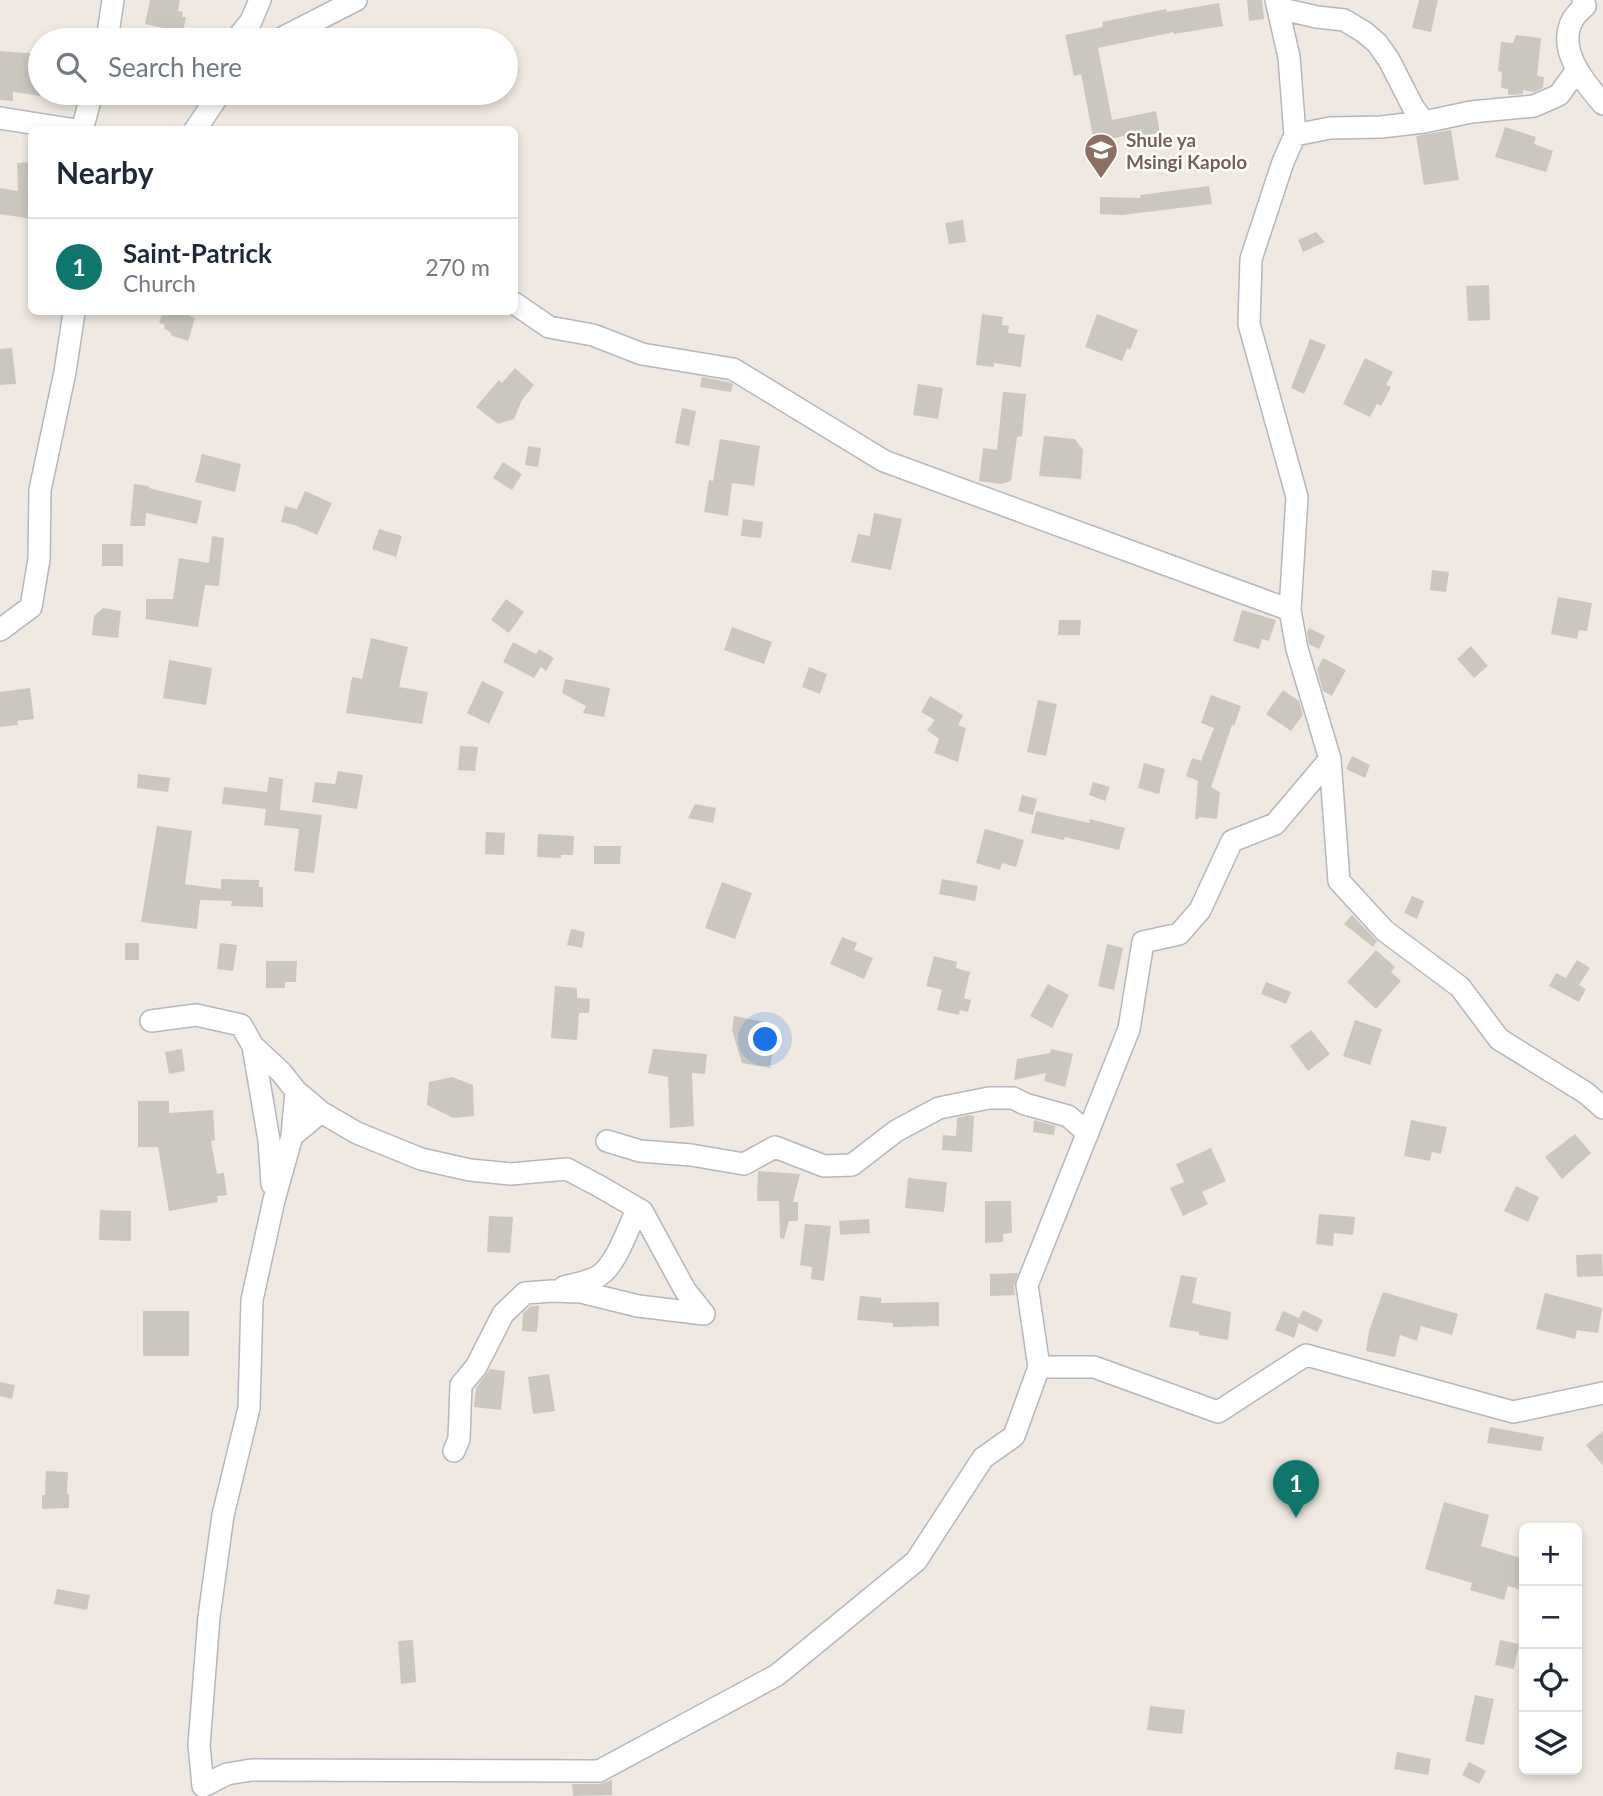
<!DOCTYPE html>
<html lang="en">
<head>
<meta charset="utf-8">
<style>
  body { margin:0; font-family:Lato,sans-serif; background:#f6f6f7; color:#1f2937 }
  .controls { position:absolute; right:21px; bottom:21px; display:grid; overflow:hidden; border-radius:10px; box-shadow:0 4px 10px #0003 }
  .controls button { width:63px; height:63px; display:grid; place-items:center; padding:0; border:0; border-bottom:2px solid #e0e1e3; background:#fff; color:#1f2937; font:35px sans-serif }
  .you { position:absolute; left:766px; top:1040px; width:24px; height:24px; margin:-18px; border:5px solid #fff; border-radius:50%; background:#1a73e8; box-shadow:0 0 0 10px #1a73e833 }
  .badge { display:grid; place-items:center; width:46px; height:46px; border-radius:50%; background:#0f766e; color:#fff; font-size:23px; font-weight:700 }
  .pin { position:absolute; translate:-50% -58px; filter:drop-shadow(0 2px 4px #0008) }
  .pin::after { content:''; position:absolute; top:37px; width:24px; height:21px; background:inherit; clip-path:polygon(0 0,100% 0,50% 100%) }
  .list { margin:0; padding:0; list-style:none }
  h2 { display:flex; justify-content:space-between; align-items:center; height:91px; margin:0; padding:0 28px; font-size:30px }
  h2 small { font-size:23px; font-weight:400; color:#747a83 }
  .list li { display:grid; grid-template-columns:46px 1fr auto; gap:21px; align-items:center; box-sizing:border-box; height:98px; padding:0 28px; border-top:2px solid #e0e1e3 }
  .list b { display:block; font-size:26px; white-space:nowrap }
  .list p { margin:0; font-size:23px; white-space:nowrap; color:#747a83 }
  .list em { font-size:23px; font-style:normal; color:#747a83 }
  .icon { flex:none; width:38px; height:38px; fill:none; stroke:currentColor; stroke-width:2; stroke-linecap:round; stroke-linejoin:round }
  .map { position:relative; flex:none; width:1603px; height:1796px; overflow:hidden }
  .search { position:absolute; background:#fff; box-shadow:0 4px 10px #0003; left:28px; top:28px; width:490px; height:77px; display:flex; align-items:center; gap:18px; box-sizing:border-box; padding:0 24px; border-radius:38px; color:#747a83; font-size:26px }
  .panel { position:absolute; background:#fff; box-shadow:0 4px 10px #0003; left:28px; top:126px; width:490px; height:189px; border-radius:10px }
  .map>svg:first-child { display:block }
</style>
</head>
<body>
<div class="map">
<svg width="1603" height="1796" viewBox="0 0 1603 1796">
  <rect width="100%" height="100%" fill="#efe9e1"/>
  <path fill="#cbc7bf" d="M150,0H180L178,11L183,12L182,17H186L182,37L163,33L164,28L145,24Z
    M1247,0H1262L1264,19L1249,21Z
    M1419,0H1438L1431,32L1412,28Z
    M1219,3L1223,26L1174,34V32L1098,48L1112,120L1156,111L1160,133L1124,139V136L1094,142L1081,74L1074,76L1065,35L1103,27L1102,22L1166,9L1167,12Z
    M1516,35L1541,38L1537,76L1544,77L1543,88L1534,92L1523,90V94L1510,95H1508V89L1501,88L1502,72L1498,71L1501,42L1513,43Z
    M0,51L40,54V96L13,92V101L0,100Z
    M1505,127L1536,137L1534,144L1553,151L1546,172L1495,157Z
    M1451,130L1459,180L1424,185L1416,136Z
    M32,162V219L0,214V188L18,191L17,163Z
    M1209,186L1212,204L1122,215L1100,214V197L1141,198L1140,195Z
    M963,220L966,242L949,244L945,223Z
    M1316,232L1325,242L1303,252L1298,240Z
    M1489,285L1490,320L1468,321L1466,286Z
    M163,312H191L190,316L195,318L188,341L170,335L171,333L164,328L165,325L159,323Z
    M982,314L1003,317L1002,325L1009,326L1008,333L1025,335L1021,367L994,363V367L976,365Z
    M1097,314L1138,330L1130,350L1127,348L1122,361L1085,347Z
    M1310,339L1326,345L1304,394L1291,388Z
    M12,348L16,384L0,385V349Z
    M1365,358L1393,372L1386,385L1391,387L1381,406L1377,404L1370,417L1343,404Z
    M515,368L534,385L522,400L514,419L498,424L476,407L499,380L502,383Z
    M702,377L728,382L733,384L731,392L700,387Z
    M918,384L943,388L938,419L913,415Z
    M1003,392L1026,394L1022,436L1017,437L1011,481L1001,484L979,481L983,448L997,450Z
    M682,408L696,411L689,446L675,443Z
    M1044,436L1075,439L1083,450L1081,479L1039,476Z
    M720,439L760,446L754,486L732,483L728,516L704,512L709,480L713,481Z
    M528,446L541,448L538,467L525,465Z
    M202,454L241,464L235,492L195,482Z
    M503,462L522,474L512,490L493,478Z
    M134,484L149,486V488L202,501L197,524L146,513L145,526H130Z
    M305,491L332,503L317,535L295,525L281,522L285,506L297,509Z
    M874,513L902,519L891,570L851,562L858,534L870,536Z
    M743,519L763,522L761,538L741,536Z
    M379,529L402,536L396,557L372,549Z
    M212,536L224,538L219,586L205,585L198,627L146,619V599H173L179,558L209,563Z
    M102,544H123V566H102Z
    M1432,570L1449,572L1446,592L1430,590Z
    M1558,597L1592,603L1587,631L1579,630L1577,639L1551,634Z
    M506,599L524,612L509,633L491,620Z
    M103,608L121,611L118,638L92,635L94,616Z
    M1242,610L1276,620L1269,641L1262,639L1259,649L1233,641Z
    M1059,620H1081L1080,635H1058Z
    M732,627L772,642L764,664L724,650Z
    M1309,628L1325,636L1319,649L1309,644L1307,632Z
    M371,638L408,647L399,687L428,692L422,724L346,713L352,677L362,679Z
    M513,642L536,654L539,649L554,658L546,671L541,667L534,678L503,662Z
    M1471,646L1488,666L1474,678L1457,659Z
    M1323,658L1346,670L1332,696L1323,691L1317,670Z
    M169,660L212,668L206,705L163,698Z
    M809,667L827,674L820,694L802,687Z
    M565,679L610,688L604,717L583,713L586,706L562,693Z
    M482,681L504,692L489,724L467,713Z
    M30,688L34,719L17,721L18,725L0,727V692Z
    M1283,690L1299,701L1303,715L1291,731L1266,714Z
    M1211,695L1241,706L1234,726L1232,725L1211,787L1220,792L1217,819L1199,817V819H1195L1198,781L1186,776L1192,758L1201,761L1214,728L1201,723Z
    M930,696L963,715L958,725L966,728L958,762L934,753L939,739L927,730L935,720L921,712Z
    M1038,700L1057,704L1046,756L1027,752Z
    M460,746L478,747L475,771L458,770Z
    M1352,756L1370,765L1365,778L1346,769Z
    M1144,763L1165,769L1159,794L1138,788Z
    M338,771L363,775L357,809L312,802L315,782L335,784Z
    M138,774L170,778L168,792L137,788Z
    M269,777L283,779L280,810L322,815L314,873L294,871L299,829L264,825L266,809L222,804L224,787L267,792Z
    M1093,782L1110,787L1105,801L1089,795Z
    M1022,795L1037,799L1033,815L1018,811Z
    M695,804L716,808L713,823L688,818Z
    M1036,811L1089,823L1090,819L1125,828L1119,850L1065,837L1064,840L1031,833Z
    M157,826L192,831L185,884L221,889V879L259,880V887H263V907L231,906L232,901L200,900L197,929L141,922Z
    M985,829L1024,840L1016,867L1002,863L1000,870L976,863Z
    M486,832L505,833L504,855L485,854Z
    M538,834L574,836L573,855H561V858L537,857Z
    M594,846H621L620,864H594Z
    M942,879L978,886L975,901L939,894Z
    M722,882L752,893L735,939L705,928Z
    M1412,896L1424,901L1417,919L1404,913Z
    M1352,915L1377,941L1373,947L1344,924Z
    M571,929L585,932L582,948L567,945Z
    M842,937L857,943L854,950L873,958L864,979L830,964Z
    M125,943H139V960H125Z
    M220,943L237,945L233,971L217,969Z
    M1107,944L1123,948L1114,990L1098,986Z
    M1376,950L1395,967L1391,972L1401,981L1376,1009L1347,982Z
    M934,956L957,962L956,968L970,972L964,998L971,1000L968,1012L960,1010L959,1015L937,1010L942,990L926,986Z
    M1577,960L1590,968L1579,985L1586,989L1579,1002L1549,986L1556,973L1566,978Z
    M266,961H297L296,982H285V988H266Z
    M1266,982L1291,992L1286,1004L1261,994Z
    M1048,984L1069,995L1052,1028L1030,1016Z
    M555,986L577,988V998L590,999L589,1013H579L577,1040L551,1038Z
    M734,1016L764,1022L766,1041L774,1042L770,1068L742,1063L732,1030Z
    M1355,1020L1382,1029L1370,1065L1343,1056Z
    M1311,1030L1330,1054L1308,1071L1290,1046Z
    M182,1049L185,1071L169,1074L165,1052Z
    M653,1049L707,1054L705,1074L692,1073L694,1126L670,1128L668,1077L648,1073Z
    M1051,1049L1073,1054L1065,1087L1044,1081L1046,1073L1014,1080L1017,1059L1050,1053Z
    M452,1077L473,1085L474,1116L453,1118L427,1105L429,1082Z
    M138,1101H169V1113L213,1110L215,1140L211,1141L217,1174L224,1173L227,1195L217,1196L218,1202L169,1211L158,1147H138Z
    M969,1115L974,1116L972,1152L942,1150L943,1135L956,1136L957,1118Z
    M1034,1120L1055,1126L1054,1135L1033,1132Z
    M1411,1120L1447,1127L1441,1154L1432,1152L1430,1161L1404,1156Z
    M1575,1134L1591,1153L1562,1179L1545,1157Z
    M1211,1148L1226,1181L1202,1192L1208,1204L1183,1216L1170,1188L1184,1182L1176,1164Z
    M758,1171L800,1174L793,1202H798V1221H789L784,1239L780,1238L779,1201H757Z
    M908,1178L947,1182L944,1212L905,1208Z
    M1516,1186L1539,1197L1528,1222L1504,1211Z
    M985,1201H1011L1012,1233L1003,1234V1242L985,1243Z
    M100,1210L131,1211V1241L99,1240Z
    M1319,1214L1355,1217L1353,1235L1334,1233L1333,1246L1316,1244Z
    M489,1216L513,1217L510,1253L487,1252Z
    M869,1219L870,1233L840,1235L839,1221Z
    M805,1224L831,1226L824,1281L811,1279L812,1267L800,1265Z
    M1602,1254L1603,1276L1577,1277L1576,1255Z
    M1018,1273L1014,1286L1015,1295L990,1296V1274Z
    M1181,1275L1197,1278L1192,1303L1231,1312L1228,1340L1199,1335V1332L1169,1327Z
    M1383,1292L1458,1314L1452,1335L1421,1326L1417,1341L1400,1335L1395,1357L1366,1351L1369,1331Z
    M1545,1293L1602,1308L1598,1333L1577,1330L1575,1339L1536,1329Z
    M860,1296L881,1298V1303L939,1302V1326L893,1327V1323L857,1320Z
    M531,1306H539L537,1332L522,1331L523,1313Z
    M1303,1310L1323,1320L1317,1332L1299,1323L1294,1338L1275,1330L1283,1311L1299,1318Z
    M143,1311H189V1356H143Z
    M490,1369L505,1371L501,1410L474,1407L476,1388Z
    M549,1374L555,1411L533,1414L528,1377Z
    M0,1382L15,1385L12,1399L0,1396Z
    M1490,1427L1544,1437L1541,1451L1487,1443Z
    M1603,1431V1466L1586,1445Z
    M46,1471L68,1472L67,1494H69V1508L42,1509V1495H45Z
    M1444,1502L1489,1515L1481,1546L1524,1559V1591L1508,1586L1504,1600L1470,1590L1472,1583L1425,1569Z
    M57,1589L90,1595L87,1610L54,1604Z
    M413,1640L416,1682L401,1684L398,1641Z
    M1500,1640L1519,1644L1514,1669L1495,1665Z
    M1475,1695L1494,1699L1484,1745L1465,1741Z
    M1150,1706L1185,1710L1182,1734L1147,1730Z
    M1397,1752L1431,1759L1428,1775L1394,1769Z
    M1469,1762L1486,1771L1479,1784L1462,1775Z
    M612,1780V1795L573,1796L572,1784H599Z"/>
  <g fill="none" stroke-linecap="round" stroke-linejoin="round">
    <g stroke="#b4b7c1" stroke-width="24">
      <path id="street" d="M1276,0L1289,57L1295,135L1283,162L1251,259L1249,324L1297,497L1290,610L1297,649L1330,759L1339,881L1385,931L1460,987L1499,1039L1586,1093L1603,1108
        M1281,0L1278,8L1317,17L1344,20L1364,32L1377,43L1389,60L1413,107L1424,122
        M1583,0L1585,6C1581,10 1576,14 1573,19C1556,49 1584,82 1603,104
        M107,40L113,0
        M236,40L251,21L260,0
        M278,40L356,0
        M0,118L76,130
        M82,130L92,93
        M195,130L220,93
        M1295,135L1330,128L1381,127L1424,122L1471,112L1534,106L1559,95L1576,71
        M514,303L549,327L593,335L642,354L733,369L884,461L1290,610
        M0,630L31,607L39,559L40,490L65,372L74,312
        M1330,759L1275,824L1232,841L1200,910L1179,934L1143,942L1129,1029L1027,1285L1039,1367H1094L1218,1412L1306,1355L1513,1412L1603,1393
        M151,1021L196,1015L241,1025L253,1046L269,1140L272,1184
        M253,1046L281,1072L296,1091L292,1136
        M296,1091L321,1112L357,1133L421,1159L470,1170L511,1174L567,1169L599,1186L642,1211L685,1290L704,1314L638,1306L581,1292L552,1291L525,1293L503,1314L476,1367L461,1385L459,1439L454,1451
        M321,1112L292,1136L274,1200L252,1300L249,1408L223,1515L209,1617L199,1745L203,1786L227,1774L251,1770L599,1771L777,1675L916,1561L983,1458L1014,1436L1039,1367
        M607,1141L640,1151L691,1155L744,1164L775,1147L824,1166L852,1165L896,1131L939,1108L989,1098H1013L1025,1104L1068,1116L1088,1133
        M564,1287C575,1284 588,1282 597,1277C617,1266 627,1228 638,1209"/>
    </g>
    <use href="#street" stroke="#fff" stroke-width="21"/>
  </g>
  <defs>
    <g id="school-pin" transform="scale(1.75)"><path d="M0 17L-7.5 6A9.5 9.5 0 1 1 7.5 6Z" fill="#8d6e63" stroke="#fff"/><path d="M0-5L7-2L0 1L-7-2ZM-4 1L0 2.5L4 1V4Q0 6-4 4Z" fill="#fff"/></g>
  </defs>
  <g fill-rule="evenodd">
    <use href="#school-pin" x="1101" y="150"/>
  </g>
  <g text-anchor="middle" dominant-baseline="central" stroke-width="5" stroke-linejoin="round" paint-order="stroke">
    <g font-size="19" font-weight="bold" fill="#785e54" stroke="#fff" text-anchor="start">
      <text x="1126" y="139">Shule ya<tspan x="1126" dy="22">Msingi Kapolo</tspan></text>
    </g>
  </g>
</svg>
<div class="controls">
<button>+</button>
<button>−</button>
<button><svg class="icon" aria-label="locate" viewBox="0 0 24 24"><circle cx="12" cy="12" r="6"/><path d="M12 2v4M12 18v4M2 12h4M18 12h4"/></svg></button>
<button><svg class="icon" aria-label="layers" viewBox="0 0 24 24"><path d="M12 4l9 5-9 5-9-5zM3 14l9 5 9-5"/></svg></button>
</div>
<div class="you"></div>
<div class="pin badge" style="left:1296px;top:1518px">1</div>
<div class="search"><svg class="icon" aria-label="search" viewBox="0 0 24 24"><circle cx="10" cy="10" r="6"/><path d="M15 15l6 6"/></svg>Search here</div>
<section class="panel">
<h2>Nearby<small></small></h2>
<ul class="list">
<li><span class="badge">1</span><div><b>Saint-Patrick</b><p>Church</p></div><em>270 m</em></li>
</ul>
</section>
</div>
</body>
</html>
